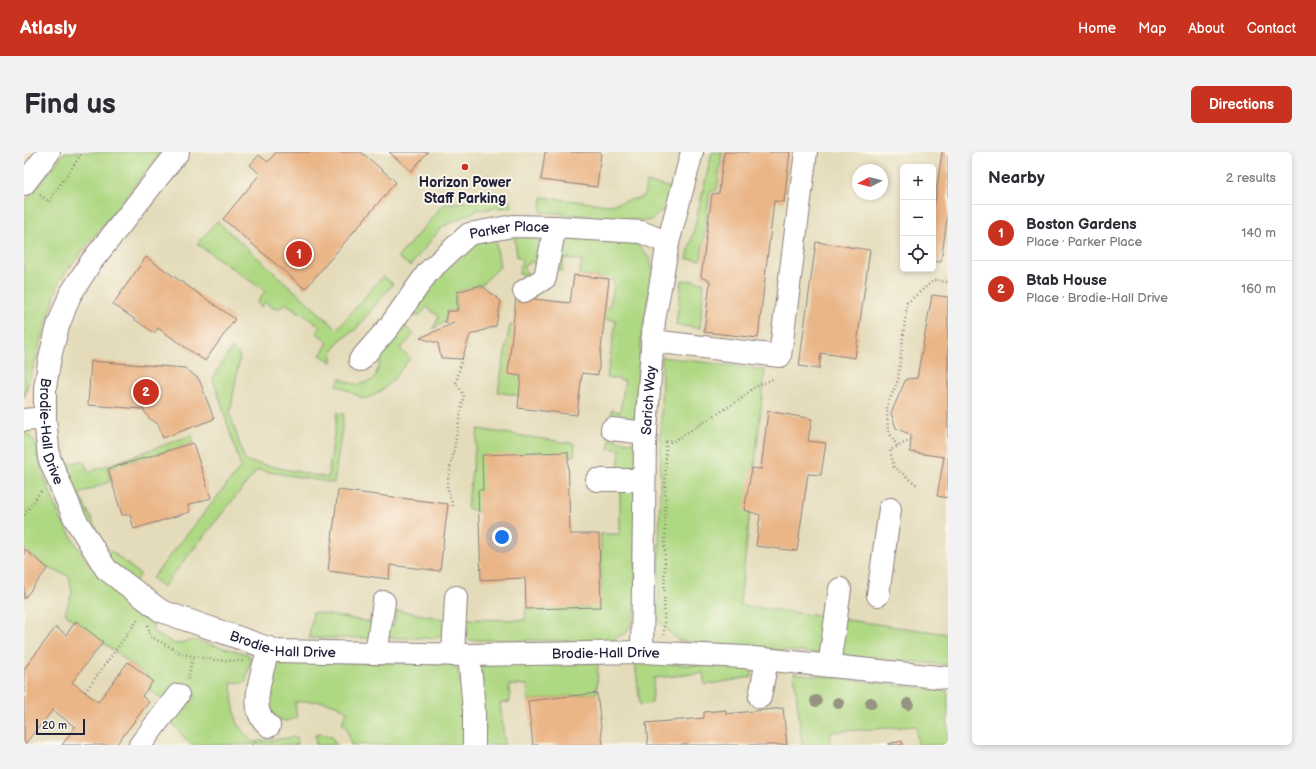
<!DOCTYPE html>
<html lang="en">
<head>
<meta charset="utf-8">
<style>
  body { margin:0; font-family:"Balsamiq Sans",sans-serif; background:#f2f2f3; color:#2b2b33 }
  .controls { position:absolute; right:12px; top:12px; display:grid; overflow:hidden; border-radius:6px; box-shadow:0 2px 6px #0003 }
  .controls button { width:36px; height:36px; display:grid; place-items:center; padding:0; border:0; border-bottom:1px solid #e1e1e2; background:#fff; color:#2b2b33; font:20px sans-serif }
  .compass { position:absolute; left:828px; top:12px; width:36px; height:36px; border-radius:50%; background:#fff; box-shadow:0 2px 6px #0003; rotate:263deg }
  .scale { position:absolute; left:12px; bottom:10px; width:49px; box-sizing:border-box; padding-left:4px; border:2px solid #22223b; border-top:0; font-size:11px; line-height:14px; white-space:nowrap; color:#22223b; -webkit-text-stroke:3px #fbf7ec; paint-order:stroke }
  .you { position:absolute; left:478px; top:385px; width:14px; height:14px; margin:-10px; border:3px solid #fff; border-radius:50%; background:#1a73e8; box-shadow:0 0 0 6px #1a73e833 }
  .badge { display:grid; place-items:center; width:26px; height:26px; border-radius:50%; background:#c8321e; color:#fff; font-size:13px; font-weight:700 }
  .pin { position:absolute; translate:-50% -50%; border:2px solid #fff; box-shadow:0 1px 4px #0006 }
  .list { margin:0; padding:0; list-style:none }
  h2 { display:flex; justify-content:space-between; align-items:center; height:52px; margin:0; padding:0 16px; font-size:17px }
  h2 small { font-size:13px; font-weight:400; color:#7c7c81 }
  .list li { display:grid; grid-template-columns:26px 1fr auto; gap:12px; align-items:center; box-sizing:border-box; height:56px; padding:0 16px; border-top:1px solid #e1e1e2 }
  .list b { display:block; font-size:15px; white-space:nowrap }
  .list p { margin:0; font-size:13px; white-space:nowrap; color:#7c7c81 }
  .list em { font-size:13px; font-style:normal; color:#7c7c81 }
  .icon { flex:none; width:22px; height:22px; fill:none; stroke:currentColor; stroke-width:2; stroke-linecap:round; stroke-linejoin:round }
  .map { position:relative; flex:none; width:924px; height:593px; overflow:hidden; border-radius:6px }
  header { display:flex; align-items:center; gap:24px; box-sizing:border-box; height:56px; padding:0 20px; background:#c8321e; color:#fff }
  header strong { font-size:19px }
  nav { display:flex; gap:22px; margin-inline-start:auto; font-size:14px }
  .intro { display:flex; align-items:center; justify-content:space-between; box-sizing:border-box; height:96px; padding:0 24px }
  h1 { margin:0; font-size:28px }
  .button { padding:10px 18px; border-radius:6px; background:#c8321e; color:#fff; font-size:14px; font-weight:700 }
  main { display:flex; gap:24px; padding:0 24px }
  aside { flex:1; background:#fff; border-radius:6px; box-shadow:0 2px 6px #0003 }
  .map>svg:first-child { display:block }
</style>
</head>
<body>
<header>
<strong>Atlasly</strong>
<nav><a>Home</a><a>Map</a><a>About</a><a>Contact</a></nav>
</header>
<div class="intro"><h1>Find us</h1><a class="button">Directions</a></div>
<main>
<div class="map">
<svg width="924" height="593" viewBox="0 0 924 593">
  <rect width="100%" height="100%" fill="#fbf7ec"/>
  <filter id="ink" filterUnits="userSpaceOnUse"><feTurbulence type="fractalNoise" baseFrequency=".025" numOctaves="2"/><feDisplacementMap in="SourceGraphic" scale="8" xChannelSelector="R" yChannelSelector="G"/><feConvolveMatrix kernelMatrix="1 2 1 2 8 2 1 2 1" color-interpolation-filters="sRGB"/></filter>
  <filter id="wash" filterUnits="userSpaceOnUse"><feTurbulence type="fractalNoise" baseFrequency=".012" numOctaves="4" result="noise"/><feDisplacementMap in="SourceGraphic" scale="16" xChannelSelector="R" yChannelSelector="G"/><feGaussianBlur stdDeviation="0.9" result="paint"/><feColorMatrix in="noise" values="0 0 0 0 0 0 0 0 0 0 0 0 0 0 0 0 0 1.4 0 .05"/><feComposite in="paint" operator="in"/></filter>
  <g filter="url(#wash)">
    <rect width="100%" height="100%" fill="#f3dabc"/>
    <path fill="#e4dbba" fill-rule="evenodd" d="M169,0H924V593H0V283L35,280L33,237L37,207L45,178L57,149L77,117ZM879,15H909V117H879ZM834,18H858V42H834Z"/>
    <path fill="#afd883" stroke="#687d5f" d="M41,0H137L36,128L0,246V51Z
      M688,0H698L693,38L686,40L677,108L663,107Z
      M623,30L647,36L642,56L625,69L517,60L518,45L585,53L619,45Z
      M484,44L488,55L454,58L418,75L386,114L374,105L420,52Z
      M193,69L313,177L359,124L369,132L331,178L316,188L308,200V210L296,203L304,191L292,180L296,174L261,151L256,156H249L241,150L237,155L233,151L241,139L173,92Z
      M490,79L522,84L514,118L508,109L499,115L505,124L495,122L498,108L493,105Z
      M471,85L476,115L457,133L433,140V159H423L421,170L409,177L415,165L403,155L394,165L385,157L443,93Z
      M537,85L603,89L613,92L625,106L629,118L617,187L611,266L607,267L587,265L588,258L596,260L601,229L583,225L592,169L572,165L574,155L585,156L590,135L589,129L555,122L558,109L540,106L538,119L534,118L532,113Z
      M658,128L680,130L676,176L652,173Z
      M376,170L390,182L376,197L386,206C373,223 362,241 340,247L313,233L316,226C331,234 335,234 350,227L356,212L359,189Z
      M486,173L499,175L506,220L501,245L474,240Z
      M208,196L216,204L206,262L221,309L304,326L313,261L320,262L310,331L233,318L139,435L128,426L217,315L189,226Z
      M638,205L741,218L716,453L924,482V513L655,489L634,469Z
      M454,277L551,292L550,304L468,306L466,363L443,356Z
      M0,278L13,292L16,314L37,368L67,416L128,465L130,481L152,492L169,488L224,502L227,509L221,531L207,530L209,552L214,573L228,590L273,585L274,593H167L148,571L171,544L165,541L145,551L124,537L129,529L41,461L48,441L45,424L24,416L0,397Z
      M168,283L169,291L84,317L87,329L55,342L81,394L117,423L110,430L78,402L39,323L42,313L59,308L65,320Z
      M586,287L612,291L613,310L606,318H594L596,298L584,296Z
      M596,337L609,339L613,344L611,463L603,480L587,489L445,488L440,481V467L501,468L502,455H565L577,439V382H596Z
      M372,458L421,467L422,480L414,486H285L289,460L370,474Z
      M251,510L426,511L434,517L443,561L442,593H327L323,577L318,571L323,559C304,547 292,549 271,550L273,566L262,569L249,566L244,548Z
      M456,510L574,511L573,541L504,549L503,533H485L486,550L476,551L481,593H460Z
      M611,510L728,516V525L681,533L679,521L630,526L628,551L616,553Z
      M770,521L924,539V593H894L892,574L806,580L807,593H778Z
      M298,582L307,584L312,593H292L291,583Z"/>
    <g id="blocks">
      <path fill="#eab587" d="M252,0H337L372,30L281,137L199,67L236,22L226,13L235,3L244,10Z
        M365,0H404L387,19Z
        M521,0H577L573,35L517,28Z
        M700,0H766L760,50L750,49L734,186L680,180L686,129L677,125L688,42L695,41Z
        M918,0H924V60L917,110L909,109V63Z
        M792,90L846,98L831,206L797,201L795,217L775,214Z
        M122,105L211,167L181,209L134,176L130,181L89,152Z
        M550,123L585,127L574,223L558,221L553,263L494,256L497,224L484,222L492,145L546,151Z
        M457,133L477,149L472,174L446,183L438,207L417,206L414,191L396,186L430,171L421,170L423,159H433V140Z
        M908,143L924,145V346L913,344L920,305L886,300L887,283L872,276L867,261L882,227L893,226Z
        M67,209L161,216L175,227L190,267L139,286L134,272L125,266L119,257L64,253Z
        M744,259L788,267L784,289L802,291L797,323L784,322L773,399L732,394L736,363L720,358L728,316L737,317Z
        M169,291L187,346L164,353L166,360L110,377L106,363H98L84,317Z
        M544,300L546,382H575L577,455L502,457L501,426L457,428L454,338H459L458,303Z
        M314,338L424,352L416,419L366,413L365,427L304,419Z
        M0,397L24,416L0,447Z
        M52,469L79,490L48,530L74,550L104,510L129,529L118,544L125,550L92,593H38L51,575L29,558L0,593V517L32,475L42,483Z
        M573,541L579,593H509L504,549Z
        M759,556L763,593H624L622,571L680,566V560L702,558V562Z
        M878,589L879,593H864V592Z"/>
    </g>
  </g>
  <g filter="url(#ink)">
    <use href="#blocks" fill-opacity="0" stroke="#8a7e7c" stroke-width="1"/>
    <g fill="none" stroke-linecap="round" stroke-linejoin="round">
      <g stroke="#8a7e7c" stroke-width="24">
        <g id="minor">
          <path id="s1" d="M154,0L67,110L46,143L34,174L26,205L21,236V266L25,306L50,365L82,417L137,459L253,499L445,503L618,500L720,505L924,526"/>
          <path d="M0,32L25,0"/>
          <path d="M500,139L521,126L531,75"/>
          <path d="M628,189L756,204L782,0"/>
          <path id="s2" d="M336,208L365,175L404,120L445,82L489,74L531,75L617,80L644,91"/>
          <path d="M0,268L21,266"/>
          <path d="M588,277L622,281"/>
          <path d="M573,328H620"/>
          <path d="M854,443L866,357"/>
          <path d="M245,496C240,513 227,549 237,565C239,568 243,572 245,574"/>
          <path id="s3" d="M618,500L621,292L630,169L644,91L668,0"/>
          <path d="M352,501L360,450"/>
          <path d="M429,503L432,445"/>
          <path d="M445,503L450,558V593"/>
          <path d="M805,514L816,437"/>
          <path d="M736,545L743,508"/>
          <path d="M116,593L154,543"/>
        </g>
      </g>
      <path stroke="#8a7e7c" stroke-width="2.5" stroke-dasharray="1 3" stroke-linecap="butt" d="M16,43L25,50C35,32 48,18 58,0
        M887,288L866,298L870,315L893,333
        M642,289L648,290L717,247L729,236L749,227
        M873,294L864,278L863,254L874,228L883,151L910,128L924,130
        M429,354L423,334L440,243L432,231L438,207
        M0,363L18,338
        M124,473L126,484L158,502L191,508L220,509
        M640,483L642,290
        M164,527L169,504
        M61,540L115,466
        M228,593L233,588"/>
      <use href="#minor" stroke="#fff" stroke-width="22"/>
    </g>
    <g fill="#979381">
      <circle cx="792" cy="549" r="6"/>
      <circle cx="814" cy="551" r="6"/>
      <circle cx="847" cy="551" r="6"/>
      <circle cx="884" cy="552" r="6"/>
    </g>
  </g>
  <circle fill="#c8321e" stroke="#fbf7ec" stroke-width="1.5" cx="441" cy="15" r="4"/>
  <g text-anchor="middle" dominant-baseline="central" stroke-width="4" stroke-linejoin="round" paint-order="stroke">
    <g font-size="14" font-weight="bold" fill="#22223b" stroke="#fbf7ec">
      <text x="441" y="30">Horizon Power<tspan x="441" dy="16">Staff Parking</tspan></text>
    </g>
    <g font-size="14" fill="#22223b" stroke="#fbf7ec">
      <text stroke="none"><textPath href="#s2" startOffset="208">Parker Place</textPath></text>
      <text stroke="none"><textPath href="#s3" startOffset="252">Sarich Way</textPath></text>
      <text stroke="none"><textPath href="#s1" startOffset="320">Brodie-Hall Drive</textPath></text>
      <text stroke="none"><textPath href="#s1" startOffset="668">Brodie-Hall Drive</textPath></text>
      <text stroke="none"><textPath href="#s1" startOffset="992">Brodie-Hall Drive</textPath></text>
    </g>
  </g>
</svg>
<div class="controls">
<button>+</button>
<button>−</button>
<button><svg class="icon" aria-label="locate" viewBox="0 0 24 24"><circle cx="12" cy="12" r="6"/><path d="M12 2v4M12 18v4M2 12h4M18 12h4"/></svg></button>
</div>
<svg class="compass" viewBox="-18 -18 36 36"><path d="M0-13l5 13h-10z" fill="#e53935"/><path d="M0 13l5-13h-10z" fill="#7c7c81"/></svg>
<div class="scale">20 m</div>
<div class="you"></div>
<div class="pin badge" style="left:275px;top:102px">1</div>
<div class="pin badge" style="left:122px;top:240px">2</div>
</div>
<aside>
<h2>Nearby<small>2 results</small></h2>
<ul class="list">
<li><span class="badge">1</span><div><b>Boston Gardens</b><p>Place · Parker Place</p></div><em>140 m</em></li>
<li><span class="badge">2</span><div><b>Btab House</b><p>Place · Brodie-Hall Drive</p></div><em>160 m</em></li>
</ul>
</aside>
</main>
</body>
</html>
